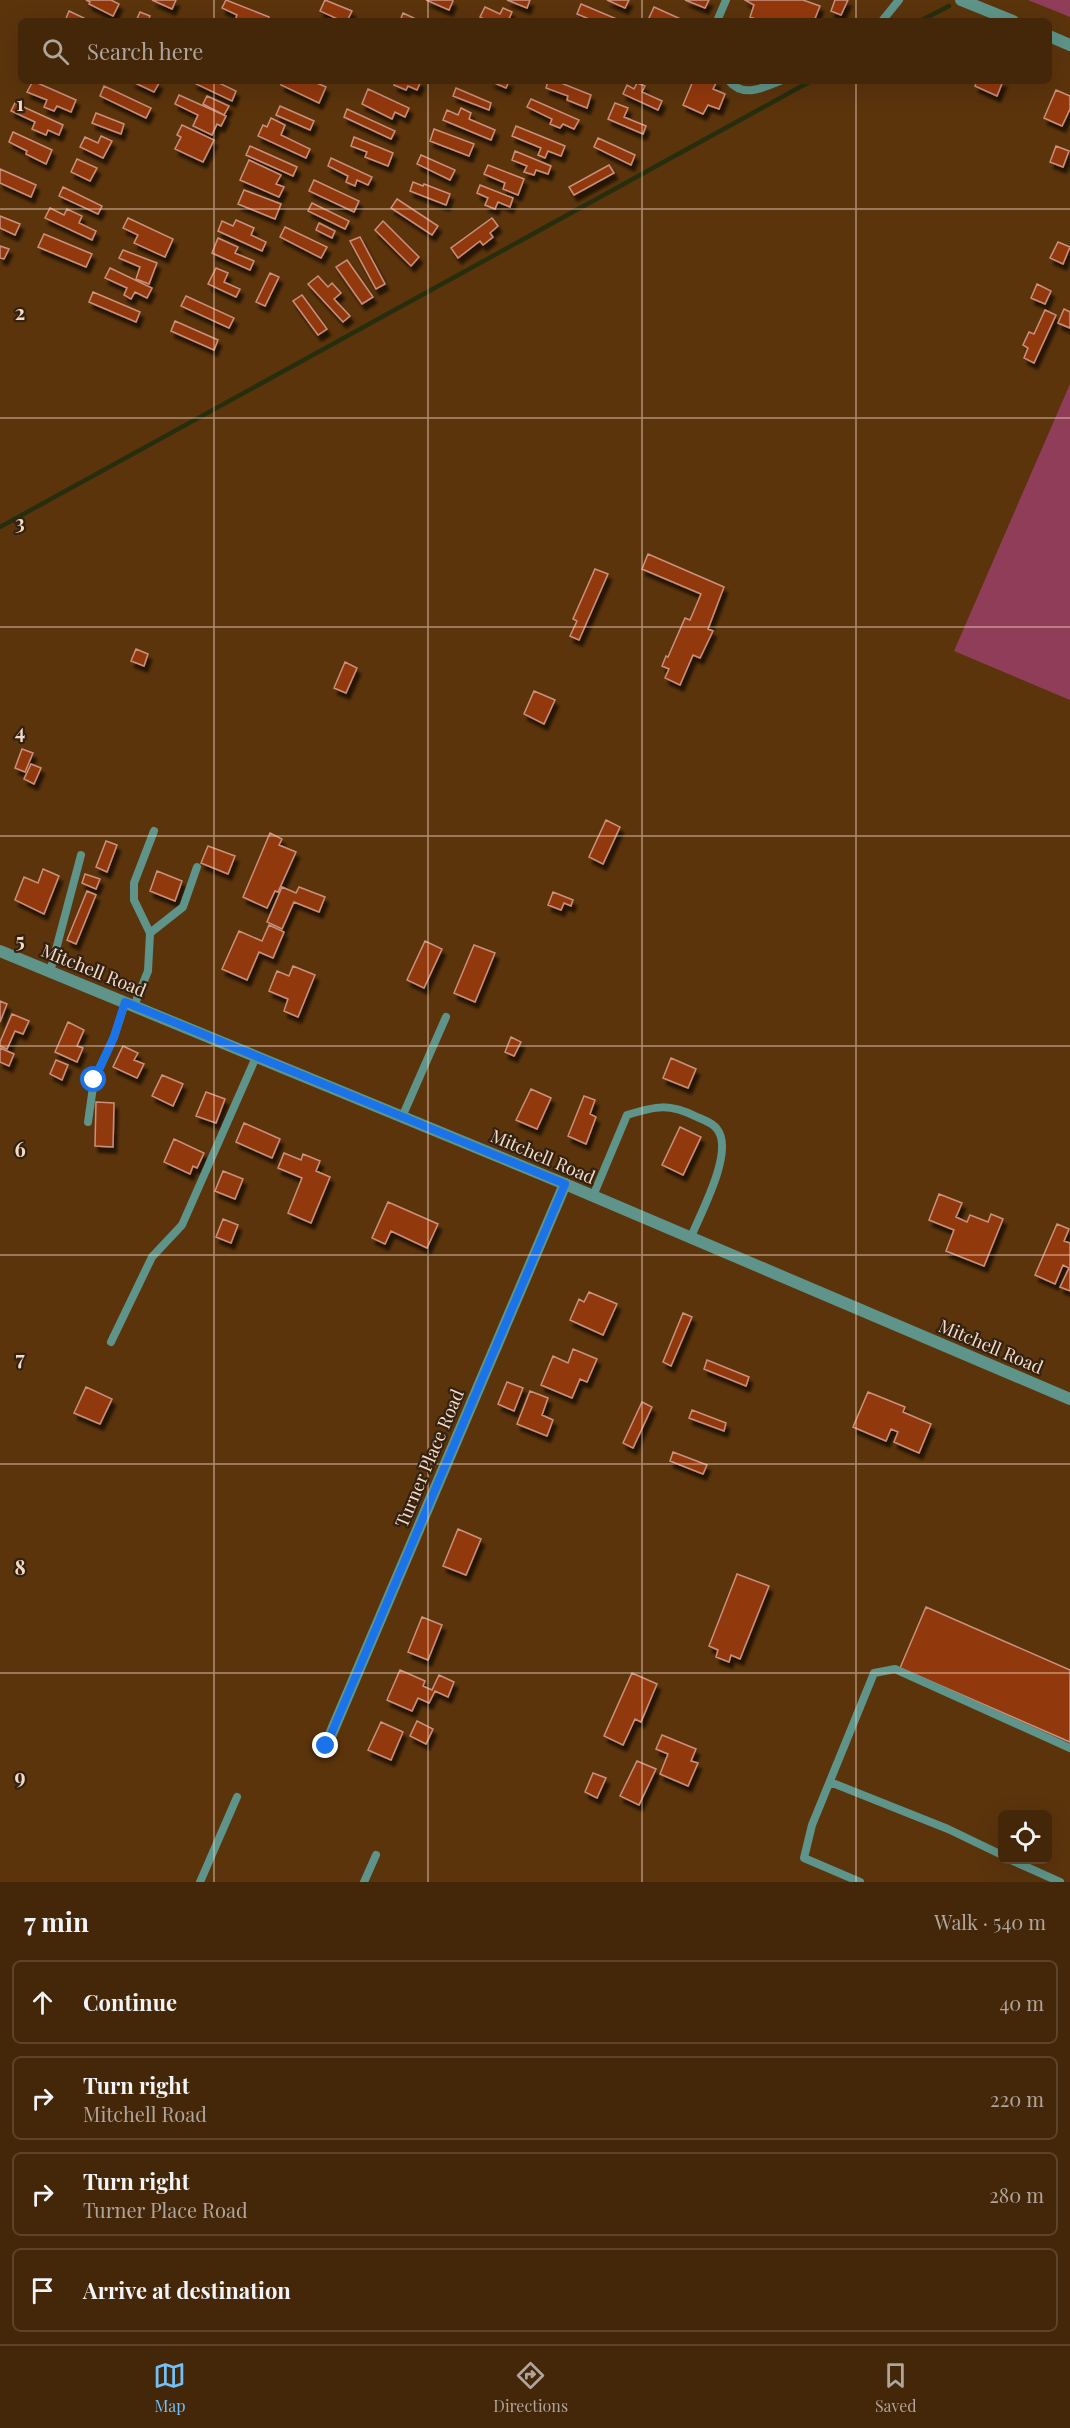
<!DOCTYPE html>
<html lang="en">
<head>
<meta charset="utf-8">
<style>
  body { margin:0; font-family:"Playfair Display",serif; background:#4e3317; color:#f1f3f6 }
  .controls { position:absolute; right:18px; bottom:18px; display:grid; overflow:hidden; border-radius:9px; box-shadow:0 6px 24px #0002 }
  .controls button { width:54px; height:54px; display:grid; place-items:center; padding:0; border:0; border-bottom:2px solid #5c442a; background:#442709; color:#f1f3f6; font:30px sans-serif }
  .stop { position:absolute; width:18px; height:18px; margin:-14px; border:4px solid #1a73e8; border-radius:50%; background:#fff }
  .stop.end { background:#1a73e8; border-color:#fff; box-shadow:0 2px 6px #0008 }
  .list { margin:0; padding:0; list-style:none }
  h2 { display:flex; justify-content:space-between; align-items:center; height:78px; margin:0; padding:0 24px; font-size:26px }
  h2 small { font-size:20px; font-weight:400; color:#afa59c }
  .list li { display:grid; grid-template-columns:39px 1fr auto; gap:18px; align-items:center; box-sizing:border-box; height:84px; margin:0 12px 12px; padding:0 12px; border:2px solid #5c442a; border-radius:9px }
  .list b { display:block; font-size:22px; white-space:nowrap }
  .list p { margin:0; font-size:20px; white-space:nowrap; color:#afa59c }
  .list em { font-size:20px; font-style:normal; color:#afa59c }
  .icon { flex:none; width:33px; height:33px; fill:none; stroke:currentColor; stroke-width:2; stroke-linecap:round; stroke-linejoin:round }
  .map { position:relative; flex:none; width:1070px; height:1882px; overflow:hidden }
  .search { position:absolute; background:#442709; box-shadow:0 6px 24px #0002; left:18px; right:18px; top:18px; height:66px; display:flex; align-items:center; gap:15px; box-sizing:border-box; padding:0 21px; border-radius:9px; color:#afa59c; font-size:22px }
  .sheet { height:462px; background:#442709 }
  nav { display:flex; justify-content:space-around; align-items:center; box-sizing:border-box; height:84px; border-top:2px solid #5c442a; background:#442709; font-size:16px; color:#afa59c }
  nav a { display:grid; justify-items:center; gap:3px }
  nav .on { color:#74c0f6 }
  .map>svg:first-child { display:block }
</style>
</head>
<body>
<div class="map">
<svg width="1070" height="1882" viewBox="0 0 1070 1882">
  <defs>
    <filter id="shadow"><feDropShadow dx="3.5" dy="6" stdDeviation="1.5" flood-color="#0009"/></filter>
  </defs>
  <rect width="100%" height="100%" fill="#5b340c"/>
  <path fill="#8f3d59" d="M1028,0H1070V17Z
    M1070,384V700L954,651Z"/>
  <g fill="none" stroke-linecap="round" stroke-linejoin="round">
    <path stroke="#272e0e" stroke-width="4.5" d="M920,21L949,6
      M0,527L811,81"/>
  </g>
  <path fill="#923810" stroke="#ca907c" stroke-width="1.5" filter="url(#shadow)" d="M86,0H111L119,4L113,16L89,4L90,2Z
    M152,0H176L172,9Z
    M226,0L269,17L268,21H235L237,15L222,8Z
    M325,0L352,11L347,21H342L320,11Z
    M426,0H452L453,1L449,10Z
    M507,0H530L527,8Z
    M607,0H629L625,8Z
    M685,0H709L705,8Z
    M745,0H803L820,6L814,21H761L750,17L754,5Z
    M835,0H848L841,15L831,11Z
    M581,4L619,20V21H594L577,14Z
    M485,7L500,14L503,8L512,12L508,21H488L480,17Z
    M654,7L685,21H655L649,18Z
    M69,11L90,21H65Z
    M140,12L150,16L148,21H136Z
    M403,13L420,21H400Z
    M33,81L76,100L71,112L57,106L54,111L44,107L47,100L27,92Z
    M131,81H155L159,83L154,92Z
    M195,81H215L236,91L232,101L194,83Z
    M283,81H312L326,87L319,103L281,85Z
    M396,81H421L417,90L408,86L406,90L394,85Z
    M490,81H509L506,88Z
    M548,81H556L591,95L587,108L567,100L568,96L546,88Z
    M693,81H717L713,89L725,94L719,109L708,105L703,114L683,105Z
    M977,81H1003L997,96L975,86Z
    M637,83L645,86L642,92L662,101L658,110L623,94L627,85L634,89Z
    M104,86L151,108L146,118L100,96Z
    M456,88L491,103L489,110L453,96Z
    M368,89L409,108L405,117L395,112L392,119L362,104Z
    M1056,90L1070,96V109L1062,126L1044,118Z
    M179,95L226,116L221,126L217,124L212,135L193,126L198,115L175,104Z
    M207,96L229,106L224,115L203,104Z
    M531,99L579,120L574,129L563,124L560,128L550,124L552,119L527,107Z
    M15,103L63,125L59,135L48,130L46,135L32,129L35,122L11,111Z
    M615,103L628,108L624,117L646,126L643,134L608,119Z
    M280,106L314,121L310,130L276,115Z
    M461,108L471,113L469,119L495,130L491,140L443,120L447,110L458,115Z
    M347,109L395,131L391,139L344,117Z
    M96,113L124,124L121,134L92,123Z
    M271,118L285,125L281,135L310,149L306,158L258,136L263,125L267,127Z
    M182,125L214,140L203,162L175,149L181,137L177,135Z
    M516,126L565,146L561,156L548,151L545,158L538,155L541,148L512,136Z
    M434,129L474,144L469,156L430,141Z
    M13,132L52,150L46,164L26,154L27,151L9,142Z
    M101,136L112,141L103,158L80,147L85,137L98,143Z
    M354,137L393,153L388,166L365,157L367,152L351,146Z
    M598,138L635,155L631,165L594,147Z
    M250,146L297,167L293,176L246,155Z
    M1056,146L1069,151L1063,167L1050,162Z
    M515,151L551,166L548,174L536,170L534,175L524,172L527,166L512,160Z
    M421,155L455,170L450,180L417,164Z
    M331,158L372,177L368,185L357,180L355,186L346,182L348,176L328,166Z
    M77,159L97,168L90,181L71,172Z
    M249,160L281,175L276,184L284,187L279,197L240,180Z
    M488,165L524,179L518,195L503,189L505,183L484,174Z
    M609,165L614,173L574,195L569,187Z
    M0,169L36,185L31,197L0,183Z
    M314,180L359,201L354,212L309,191Z
    M413,182L423,186L424,184L450,194L446,205L410,191Z
    M480,185L513,198L510,207L498,202L495,209L485,205L488,198L477,193Z
    M63,187L102,206L98,214L59,196Z
    M244,190L281,204L275,219L238,204Z
    M397,199L438,226L432,235L391,208Z
    M312,203L349,221L345,229L308,211Z
    M50,208L64,215L67,209L82,216L79,223L96,231L92,240L45,218Z
    M0,216L20,224L15,235L0,228Z
    M128,218L173,239L165,257L134,243L138,235L123,228Z
    M492,218L498,226L490,233L493,237L483,245L480,241L458,258L451,248Z
    M236,220L254,228L251,235L266,242L262,251L218,231L222,221L233,226Z
    M383,221L419,257L411,266L375,230Z
    M319,223L335,231L332,238L316,230Z
    M285,227L327,247L321,258L280,237Z
    M44,234L92,254L86,267L38,247Z
    M360,237L385,284L376,289L350,241Z
    M218,238L238,247L235,253L254,261L250,270L212,253Z
    M1058,242L1070,247L1063,264L1050,258Z
    M0,246L9,249L4,259L0,258Z
    M123,250L157,263L149,284L136,279L140,267L119,258Z
    M347,260L373,297L362,304L336,267Z
    M110,268L152,288L147,298L135,292L131,299L124,295L127,288L105,278Z
    M216,268L228,273L224,282L240,289L236,297L208,284Z
    M270,273L279,277L265,306L256,302Z
    M318,276L328,287L332,283L341,293L334,299L350,316L343,322L308,284Z
    M1037,284L1051,291L1045,304L1031,298Z
    M93,292L140,312L136,322L89,302Z
    M302,295L327,329L318,335L293,301Z
    M186,296L234,318L229,328L181,306Z
    M1064,309L1070,312V328L1058,323Z
    M1045,310L1056,315L1034,363L1024,358L1028,348L1023,345L1029,332L1034,334Z
    M175,321L218,340L214,350L171,331Z
    M648,554L724,587L708,629L713,631L700,658L693,655L680,685L665,678L669,669L662,666L666,656L668,657L685,618L690,620L701,594L642,569Z
    M595,569L608,574L579,640L570,636L577,621L573,619Z
    M136,649L148,654L144,666L131,661Z
    M345,662L357,668L346,693L334,688Z
    M534,691L555,700L544,724L524,714Z
    M22,749L33,753L25,772L15,768Z
    M31,764L41,768L34,784L24,779Z
    M606,820L620,827L603,864L589,857Z
    M270,833L282,839L279,845L296,852L278,892L275,891L267,908L243,897Z
    M106,841L117,845L107,872L96,867Z
    M208,846L235,856L228,874L201,863Z
    M43,869L59,876L44,914L15,900L24,877L38,883Z
    M157,871L182,881L175,901L150,891Z
    M85,874L100,879L96,889L82,883Z
    M282,887L296,893L299,887L325,897L319,912L294,902L282,929L267,922Z
    M87,891L96,895L76,944L67,940Z
    M553,892L573,900L571,906L564,903L561,910L548,905Z
    M269,925L284,932L273,958L259,952L247,980L222,969L239,931L262,941Z
    M425,941L442,949L424,988L407,980Z
    M474,945L495,953L475,1002L454,993Z
    M293,966L315,975L298,1017L284,1011L288,999L269,991L277,971L289,976Z
    M0,1001L7,1004L0,1022Z
    M12,1014L29,1021L23,1034L15,1031L7,1049L0,1046V1042Z
    M68,1022L84,1030L77,1046L83,1048L77,1062L55,1052Z
    M511,1037L521,1042L514,1056L505,1052Z
    M123,1046L138,1053L134,1060L144,1064L137,1078L113,1067Z
    M0,1048L14,1054L9,1066L0,1062Z
    M671,1058L696,1069L688,1088L663,1078Z
    M56,1060L68,1065L62,1080L50,1074Z
    M162,1075L183,1084L173,1106L152,1096Z
    M531,1089L551,1098L537,1129L516,1120Z
    M206,1092L225,1099L216,1123L196,1116Z
    M584,1096L595,1100L590,1114L596,1117L586,1144L568,1136Z
    M96,1102L114,1103L113,1147L95,1146Z
    M244,1123L280,1139L272,1158L236,1142Z
    M680,1127L701,1137L683,1175L662,1165Z
    M174,1139L204,1153L197,1168L193,1166L190,1174L164,1162Z
    M284,1153L301,1160L303,1154L320,1161L316,1171L330,1177L311,1223L288,1213L302,1178L278,1168Z
    M223,1171L243,1179L235,1199L215,1191Z
    M939,1194L962,1203L956,1217L967,1222L970,1215L988,1222L991,1214L1003,1219L984,1266L946,1251L954,1230L929,1220Z
    M388,1202L438,1224L427,1248L391,1231L385,1244L372,1238Z
    M223,1219L238,1225L231,1243L216,1237Z
    M1057,1224L1069,1229L1064,1241L1070,1243V1291L1060,1287L1069,1268L1063,1265L1055,1284L1035,1275Z
    M589,1292L617,1304L603,1335L570,1320L579,1299L584,1302Z
    M683,1313L692,1317L671,1366L663,1362Z
    M573,1349L597,1359L587,1382L580,1379L572,1398L541,1385L553,1356L568,1363Z
    M707,1360L749,1377L746,1386L704,1369Z
    M507,1382L523,1388L514,1411L498,1404Z
    M86,1387L112,1399L100,1424L74,1413Z
    M530,1391L548,1398L542,1415L553,1420L547,1436L517,1424Z
    M868,1392L905,1407L903,1412L931,1424L919,1453L894,1442L898,1432L891,1429L886,1441L853,1427Z
    M642,1402L652,1407L633,1448L623,1443Z
    M692,1410L726,1423L724,1431L689,1418Z
    M673,1452L707,1465L703,1474L670,1461Z
    M458,1529L481,1539L466,1575L443,1566Z
    M737,1574L769,1586L740,1659L731,1655L729,1662L716,1657L718,1650L709,1646Z
    M926,1607L1070,1670V1742L900,1668Z
    M422,1617L442,1625L428,1660L408,1652Z
    M400,1670L425,1681L423,1686L432,1690L439,1675L454,1682L448,1697L435,1691L429,1703L418,1698L412,1711L387,1700Z
    M632,1673L657,1684L641,1722L635,1719L623,1745L604,1736Z
    M417,1721L433,1729L426,1744L410,1736Z
    M381,1722L403,1732L391,1760L368,1750Z
    M662,1735L696,1749L691,1761L698,1763L688,1786L660,1774L668,1754L656,1749Z
    M637,1761L656,1769L639,1805L620,1796Z
    M593,1773L606,1778L597,1798L585,1792Z"/>
  <g fill="none" stroke-linecap="round" stroke-linejoin="round">
    <path stroke="#5e9489" stroke-width="8" d="M717,21L726,0
      M882,21L899,0
      M729,81C743,98 763,88 780,81
      M150,933L134,900V883L154,831
      M50,972L81,855
      M134,1006L148,971L150,933L183,907L197,867
      M402,1117L446,1017
      M88,1122L94,1080L114,1037L125,1003
      M593,1196L627,1115C656,1106 669,1103 697,1117C704,1120 713,1123 717,1129C735,1151 700,1214 691,1237
      M111,1342L152,1257L182,1225L256,1057
      M830,1782L948,1829L1002,1855
      M1011,1860L1060,1882
      M200,1882L237,1797
      M364,1882L376,1855
      M860,1882L804,1858L812,1825L874,1673L895,1669L1070,1748"/>
    <path stroke="#5e9489" stroke-width="12" d="M961,0L1013,21
      M1049,36L1070,45
      M326,1746L565,1184"/>
    <path stroke="#5e9489" stroke-width="12" d="M0,951L565,1184L1070,1399"/>
  </g>
  <g fill="none" stroke-linecap="round" stroke-linejoin="round">
    <path stroke="#1a73e8" stroke-width="8" d="M94,1080L114,1037L125,1002L565,1184L326,1746"/>
  </g>
  <path fill="none" stroke="#f4dbc7" stroke-width="1.5" stroke-opacity="0.55" d="M214,0V21M428,0V21M642,0V21M856,0V21M214,81V1882M428,81V1882M642,81V1882M856,81V1882M0,209H1070M0,418H1070M0,627H1070M0,836H1070M0,1046H1070M0,1255H1070M0,1464H1070M0,1673H1070"/>
  <g text-anchor="middle" dominant-baseline="central" stroke-width="4.5" stroke-linejoin="round" paint-order="stroke">
    <g font-size="18" fill="#f4dbc7" stroke="#332111">
      <text transform="translate(94 970) rotate(22)">Mitchell Road</text>
      <text transform="translate(543 1156) rotate(23)">Mitchell Road</text>
      <text transform="translate(991 1346) rotate(23)">Mitchell Road</text>
      <text transform="translate(429 1458) rotate(-67)">Turner Place Road</text>
    </g>
  </g>
  <g font-size="20" text-anchor="middle" font-weight="bold" fill="#f4dbc7" stroke="#332111" stroke-width="4.5" stroke-linejoin="round" paint-order="stroke">
    <text x="20" y="111">1</text>
    <text x="20" y="320">2</text>
    <text x="20" y="530">3</text>
    <text x="20" y="739">4</text>
    <text x="20" y="948">5</text>
    <text x="20" y="1157">6</text>
    <text x="20" y="1366">7</text>
    <text x="20" y="1575">8</text>
    <text x="20" y="1784">9</text>
  </g>
</svg>
<div class="controls">
<button><svg class="icon" aria-label="locate" viewBox="0 0 24 24"><circle cx="12" cy="12" r="6"/><path d="M12 2v4M12 18v4M2 12h4M18 12h4"/></svg></button>
</div>
<div class="stop" style="left:94px;top:1080px"></div>
<div class="stop end" style="left:326px;top:1746px"></div>
<div class="search"><svg class="icon" aria-label="search" viewBox="0 0 24 24"><circle cx="10" cy="10" r="6"/><path d="M15 15l6 6"/></svg>Search here</div>
</div>
<section class="sheet">
<h2>7 min<small>Walk · 540 m</small></h2>
<ul class="list">
<li><svg class="icon" aria-label="ahead" viewBox="0 0 24 24"><path d="M12 20V5M6 11l6-6 6 6"/></svg><div><b>Continue</b></div><em>40 m</em></li>
<li><svg class="icon" aria-label="right" viewBox="0 0 24 24"><path d="M7 20v-9h11M14 6l5 5-5 5"/></svg><div><b>Turn right</b><p>Mitchell Road</p></div><em>220 m</em></li>
<li><svg class="icon" aria-label="right" viewBox="0 0 24 24"><path d="M7 20v-9h11M14 6l5 5-5 5"/></svg><div><b>Turn right</b><p>Turner Place Road</p></div><em>280 m</em></li>
<li><svg class="icon" aria-label="arrive" viewBox="0 0 24 24"><path d="M6 21V4h12l-3 4 3 4H6"/></svg><div><b>Arrive at destination</b></div></li>
</ul>
</section>
<nav>
<a class="on"><svg class="icon" aria-label="map" viewBox="0 0 24 24"><path d="M3 6l6-2 6 2 6-2v14l-6 2-6-2-6 2zM9 4v14M15 6v14"/></svg>Map</a>
<a><svg class="icon" aria-label="directions" viewBox="0 0 24 24"><path d="M12 3l9 9-9 9-9-9zM9 14v-3h6M13 9l2 2-2 2"/></svg>Directions</a>
<a><svg class="icon" aria-label="saved" viewBox="0 0 24 24"><path d="M7 4h10v16l-5-4-5 4z"/></svg>Saved</a>
</nav>
</body>
</html>
